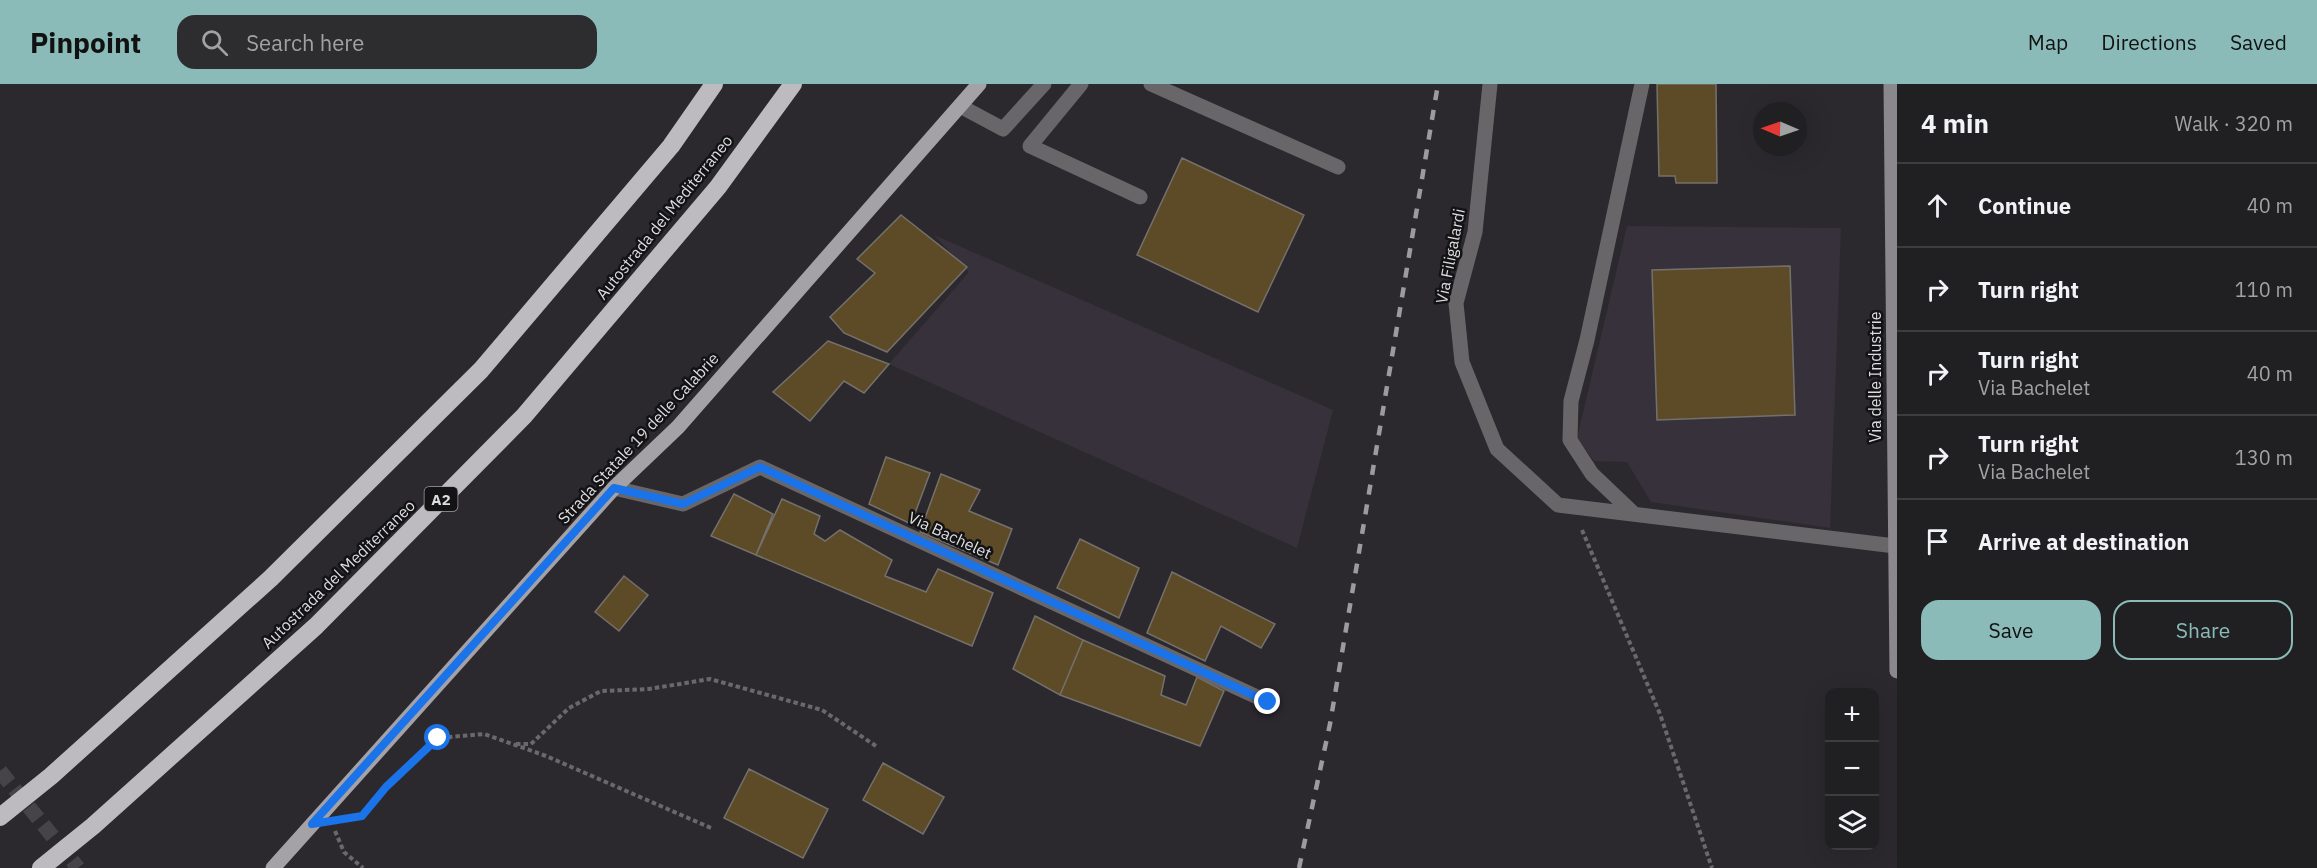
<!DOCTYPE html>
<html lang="en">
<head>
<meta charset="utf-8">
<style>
  body { margin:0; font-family:"IBM Plex Sans",sans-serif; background:#2d2c2f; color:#f1f3f6 }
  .controls { position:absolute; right:18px; bottom:18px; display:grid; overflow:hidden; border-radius:12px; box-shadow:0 6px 24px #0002 }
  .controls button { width:54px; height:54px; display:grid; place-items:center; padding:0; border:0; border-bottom:2px solid #3d3d40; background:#201f22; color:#f1f3f6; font:30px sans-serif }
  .compass { position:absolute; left:1753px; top:18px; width:54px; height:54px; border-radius:50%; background:#201f22; box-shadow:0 6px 24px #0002; rotate:272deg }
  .stop { position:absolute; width:18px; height:18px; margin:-14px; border:4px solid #1a73e8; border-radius:50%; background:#fff }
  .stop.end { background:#1a73e8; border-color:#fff; box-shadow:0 2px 6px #0008 }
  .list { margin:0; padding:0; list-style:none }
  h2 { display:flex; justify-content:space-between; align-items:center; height:78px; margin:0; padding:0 24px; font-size:26px }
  h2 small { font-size:20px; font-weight:400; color:#a2a2a5 }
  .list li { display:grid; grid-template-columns:39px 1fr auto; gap:18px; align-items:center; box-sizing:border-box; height:84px; padding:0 24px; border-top:2px solid #3d3d40 }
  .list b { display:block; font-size:22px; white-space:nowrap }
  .list p { margin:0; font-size:20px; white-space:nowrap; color:#a2a2a5 }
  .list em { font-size:20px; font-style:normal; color:#a2a2a5 }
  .actions { display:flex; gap:12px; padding:18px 24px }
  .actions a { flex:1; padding:14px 0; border:2px solid #8bbbb9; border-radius:18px; text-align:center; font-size:21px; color:#8bbbb9 }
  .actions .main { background:#8bbbb9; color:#111 }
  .icon { flex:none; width:33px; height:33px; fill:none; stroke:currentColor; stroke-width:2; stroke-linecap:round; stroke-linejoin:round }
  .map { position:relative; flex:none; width:1897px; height:784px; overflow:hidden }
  header { display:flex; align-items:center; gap:36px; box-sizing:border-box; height:84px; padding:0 30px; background:#8bbbb9; color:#111 }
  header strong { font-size:28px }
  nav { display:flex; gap:33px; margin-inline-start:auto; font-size:21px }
  .search { width:420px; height:54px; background:#2d2c2f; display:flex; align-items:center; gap:15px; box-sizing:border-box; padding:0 21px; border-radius:18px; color:#a2a2a5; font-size:22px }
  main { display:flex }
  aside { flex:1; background:#201f22 }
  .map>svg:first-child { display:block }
</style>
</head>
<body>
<header>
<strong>Pinpoint</strong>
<div class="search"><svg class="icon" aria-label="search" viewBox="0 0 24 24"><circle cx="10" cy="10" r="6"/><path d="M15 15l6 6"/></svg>Search here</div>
<nav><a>Map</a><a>Directions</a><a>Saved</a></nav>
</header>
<main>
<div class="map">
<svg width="1897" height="784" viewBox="0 0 1897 784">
  <rect width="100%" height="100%" fill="#2b292e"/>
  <path fill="#36313b" d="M1627,142L1841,144L1830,444L1651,418L1627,378L1594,377L1577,354Z
    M934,151L1333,326L1297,464L889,280L969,188Z"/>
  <path fill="#5d4b28" stroke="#74716c" stroke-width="1.5" d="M1657,0H1716L1717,99H1676L1675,92H1659Z
    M1182,74L1304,131L1258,228L1137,171Z
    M901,131L967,183L887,268L844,249L830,233L875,189L857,175Z
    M1790,182L1795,331L1657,336L1652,186Z
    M828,257L889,280L864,309L844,297L810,337L773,308Z
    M886,373L930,389L911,440L869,420Z
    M941,390L980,406L969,427L1012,445L998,481L920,448Z
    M734,410L773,430L756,471L711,452Z
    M782,415L820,432L814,450L825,457L840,446L892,476L885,492L926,508L938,485L993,509L972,562L756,471Z
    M1080,455L1139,484L1119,534L1057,504Z
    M1172,488L1275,540L1261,564L1221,542L1205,577L1147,549Z
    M624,492L648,511L619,547L595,528Z
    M1035,532L1083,556L1060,611L1013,585Z
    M1083,556L1165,592L1161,611L1186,621L1197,593L1224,607L1200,662L1060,611Z
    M883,679L944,713L923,750L863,716Z
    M749,685L828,725L803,774L724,734Z"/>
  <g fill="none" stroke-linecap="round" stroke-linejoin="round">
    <path stroke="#464449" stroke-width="15" stroke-dasharray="15 8" stroke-linecap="butt" d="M0,687L78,784"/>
    <path stroke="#6a686d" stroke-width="4" stroke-dasharray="4.5 3" stroke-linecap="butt" d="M1582,446L1660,630L1712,784
      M516,660H531L569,624L601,607L649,605L710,595L822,626L876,662
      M346,735L361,732L386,703L438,654L484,650L546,672L711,744
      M335,747L344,768L363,784"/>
    <path stroke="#686669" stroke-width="15" d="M1081,0L1030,62L1140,113
      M1151,0L1338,83
      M960,22L1003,45L1044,0"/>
    <path stroke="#686669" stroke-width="15" d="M1490,0L1475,148L1456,219L1462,278L1497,365L1558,421L1895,462
      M614,404L683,420L760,383L1268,618
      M1633,429L1592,390L1570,356L1571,317L1587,256L1642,0"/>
    <path stroke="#8a888c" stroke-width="15" d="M1891,0L1897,587"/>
    <path stroke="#a5a2a7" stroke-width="15" d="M273,784L614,404L678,343L979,0"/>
    <path stroke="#bdbac0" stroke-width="18" d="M0,733L51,692L271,494L481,286L671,62L714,0
      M41,784L93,742L316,542L524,332L718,103L793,0"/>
    <path stroke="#9d9b9f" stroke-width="4.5" stroke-dasharray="10 10" stroke-linecap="butt" d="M1299,784L1330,640L1438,0"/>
  </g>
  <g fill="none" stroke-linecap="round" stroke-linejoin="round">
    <path stroke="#1a73e8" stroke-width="8" d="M438,654L386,703L362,732L312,740L614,404L683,420L760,383L1268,618"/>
  </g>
  <g text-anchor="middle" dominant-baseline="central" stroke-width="5" stroke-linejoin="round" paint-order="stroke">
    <rect fill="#131214" stroke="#a09fa2" stroke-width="1.5" x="424.5" y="403" width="33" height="24" rx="4.5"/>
    <g font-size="15" font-weight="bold" fill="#dddcdf">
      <text x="441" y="415">A2</text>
    </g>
    <g font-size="16" fill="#dddcdf" stroke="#131214">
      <text transform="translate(664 133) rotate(-51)">Autostrada del Mediterraneo</text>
      <text transform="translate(1450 172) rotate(-79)">Via Filigalardi</text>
      <text transform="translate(1875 293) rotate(-90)">Via delle Industrie</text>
      <text transform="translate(638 354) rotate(-47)">Strada Statale 19 delle Calabrie</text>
      <text transform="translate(950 451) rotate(25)">Via Bachelet</text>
      <text transform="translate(338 490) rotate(-44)">Autostrada del Mediterraneo</text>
    </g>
  </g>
</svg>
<div class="controls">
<button>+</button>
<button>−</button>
<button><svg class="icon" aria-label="layers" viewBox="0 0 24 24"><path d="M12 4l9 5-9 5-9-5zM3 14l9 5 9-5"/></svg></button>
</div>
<svg class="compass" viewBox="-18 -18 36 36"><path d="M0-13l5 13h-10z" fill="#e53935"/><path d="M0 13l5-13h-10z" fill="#a2a2a5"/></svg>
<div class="stop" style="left:438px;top:654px"></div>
<div class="stop end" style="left:1268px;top:618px"></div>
</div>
<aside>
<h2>4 min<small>Walk · 320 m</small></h2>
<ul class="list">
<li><svg class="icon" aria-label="ahead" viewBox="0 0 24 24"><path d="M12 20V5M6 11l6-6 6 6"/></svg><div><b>Continue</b></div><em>40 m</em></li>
<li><svg class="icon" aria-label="right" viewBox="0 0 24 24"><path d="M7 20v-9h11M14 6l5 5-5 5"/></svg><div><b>Turn right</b></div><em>110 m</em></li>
<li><svg class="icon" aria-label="right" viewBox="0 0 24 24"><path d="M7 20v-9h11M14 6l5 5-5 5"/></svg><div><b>Turn right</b><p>Via Bachelet</p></div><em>40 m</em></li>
<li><svg class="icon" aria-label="right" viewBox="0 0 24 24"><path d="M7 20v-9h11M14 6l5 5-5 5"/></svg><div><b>Turn right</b><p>Via Bachelet</p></div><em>130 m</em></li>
<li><svg class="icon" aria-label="arrive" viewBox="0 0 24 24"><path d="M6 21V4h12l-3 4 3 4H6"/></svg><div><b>Arrive at destination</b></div></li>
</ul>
<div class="actions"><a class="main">Save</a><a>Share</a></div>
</aside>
</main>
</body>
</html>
